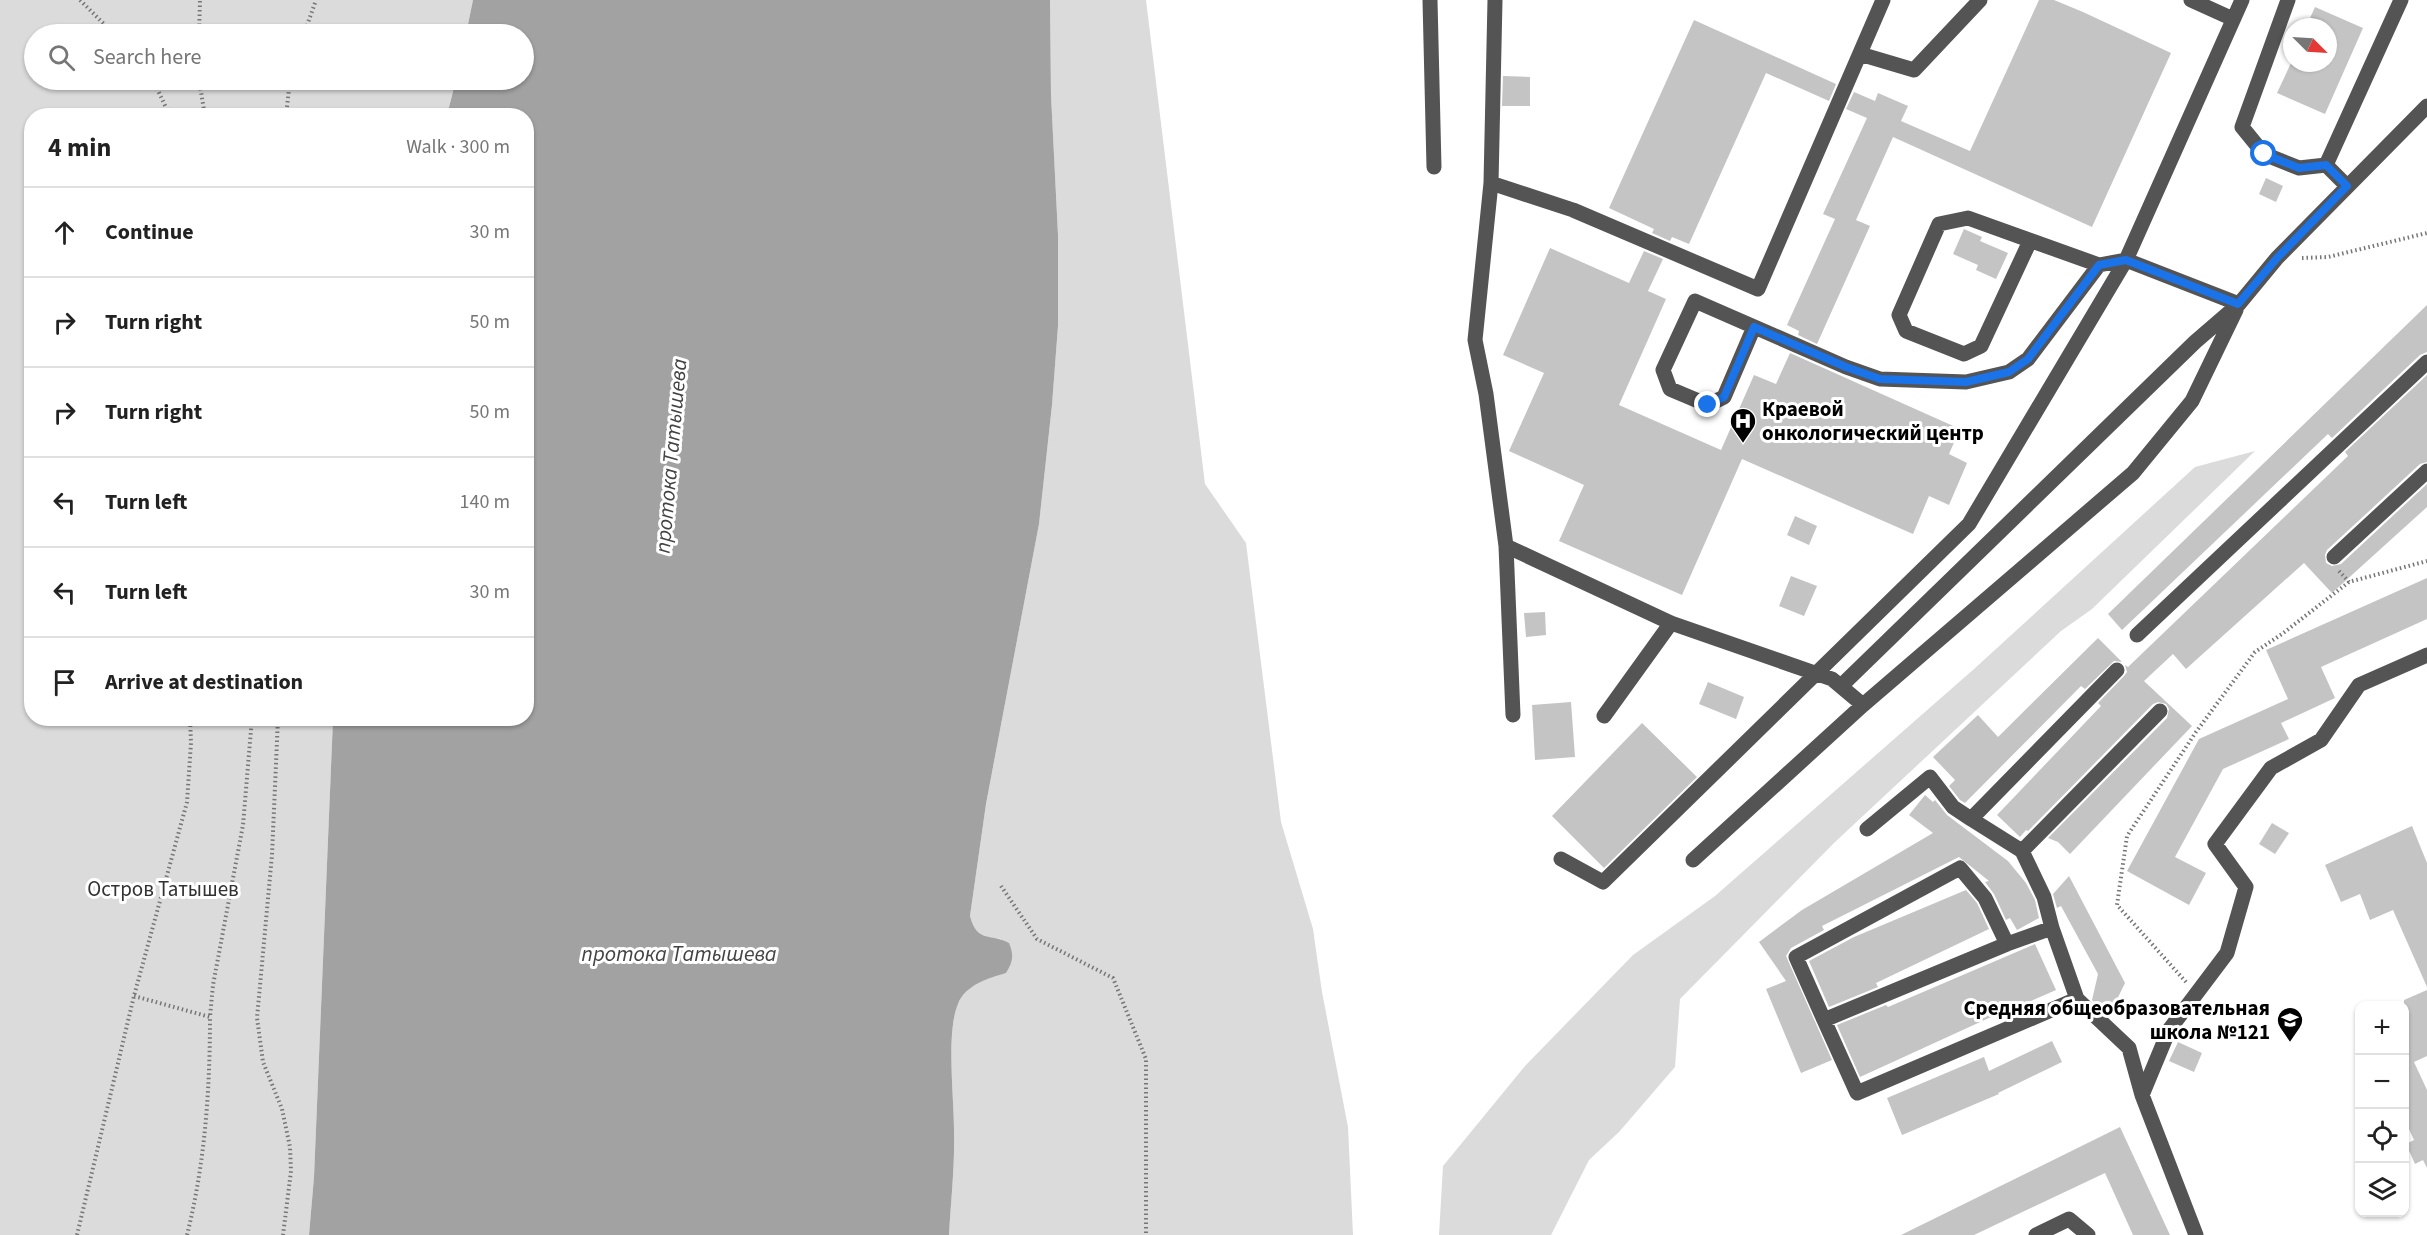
<!DOCTYPE html>
<html lang="en">
<head>
<meta charset="utf-8">
<style>
  body { margin:0; font-family:"Source Sans 3",sans-serif; background:#f2f2f2; color:#222 }
  .controls { position:absolute; right:18px; bottom:18px; display:grid; overflow:hidden; border-radius:12px; box-shadow:0 2px 4px #0004 }
  .controls button { width:54px; height:54px; display:grid; place-items:center; padding:0; border:0; border-bottom:2px solid #e0e0e0; background:#fff; color:#222; font:30px sans-serif }
  .compass { position:absolute; left:2283px; top:18px; width:54px; height:54px; border-radius:50%; background:#fff; box-shadow:0 2px 4px #0004; rotate:114deg }
  .stop { position:absolute; width:18px; height:18px; margin:-14px; border:4px solid #1a73e8; border-radius:50%; background:#fff }
  .stop.end { background:#1a73e8; border-color:#fff; box-shadow:0 2px 6px #0008 }
  .list { margin:0; padding:0; list-style:none }
  h2 { display:flex; justify-content:space-between; align-items:center; height:78px; margin:0; padding:0 24px; font-size:26px }
  h2 small { font-size:20px; font-weight:400; color:#767676 }
  .list li { display:grid; grid-template-columns:39px 1fr auto; gap:18px; align-items:center; box-sizing:border-box; height:90px; padding:0 24px; border-top:2px solid #e0e0e0 }
  .list b { display:block; font-size:22px; white-space:nowrap }
  .list em { font-size:20px; font-style:normal; color:#767676 }
  .icon { flex:none; width:33px; height:33px; fill:none; stroke:currentColor; stroke-width:2; stroke-linecap:round; stroke-linejoin:round }
  .map { position:relative; flex:none; width:2427px; height:1235px; overflow:hidden }
  .search { position:absolute; background:#fff; box-shadow:0 2px 4px #0004; left:24px; top:24px; width:510px; height:66px; display:flex; align-items:center; gap:15px; box-sizing:border-box; padding:0 21px; border-radius:33px; color:#767676; font-size:22px }
  .panel { position:absolute; background:#fff; box-shadow:0 2px 4px #0004; left:24px; top:108px; width:510px; height:618px; border-radius:24px }
  .map>svg:first-child { display:block }
</style>
</head>
<body>
<div class="map">
<svg width="2427" height="1235" viewBox="0 0 2427 1235">
  <rect width="100%" height="100%" fill="#fff"/>
  <path fill="#dbdbdb" d="M0,0H473L466,34H34V80H456L447,115L32,116V718L333,719L314,1177L309,1235H0Z
    M1050,0H1146L1205,484L1246,543L1281,822L1313,929L1322,992L1348,1127L1353,1235H949C951,1200 955,1164 954,1129C954,1097 946,1032 958,1004C965,985 989,978 1006,972L1001,939C983,937 974,934 970,916L986,804L1039,524L1052,405L1058,326V235L1051,95Z
    M2255,451L2092,609L2061,631L1834,843L1680,999L1675,1067L1619,1132L1589,1160L1551,1235H1439L1443,1166L1525,1066L1633,955L1715,896L1974,669L2195,467Z"/>
  <path fill="#a2a2a2" d="M473,0H1050L1051,95L1058,235V326L1052,405L1039,524L986,804L970,916C977,943 990,933 1009,943C1014,955 1013,962 1006,973C989,978 965,985 958,1004C946,1032 954,1097 954,1129C955,1164 951,1200 949,1235H309L314,1177L333,719L526,718V116L447,115L456,80H524V34H466Z"/>
  <path fill="#c4c4c4" d="M2039,0H2054L2083,12L2171,53L2092,227L1893,137L1856,220L1870,226L1817,344L1798,335L1799,331L1787,325L1835,219L1823,214L1867,118L1846,109L1854,92L1875,101L1878,93L1908,106L1901,121L1970,151Z
    M2315,7L2363,28L2325,114L2277,93L2291,63H2328V27H2306Z
    M1694,20L1836,84L1829,101L1766,73L1689,244L1672,237L1670,241L1652,233L1654,229L1609,208Z
    M1503,76L1530,77V106H1502Z
    M2266,178L2283,186L2276,202L2259,194Z
    M1964,229L1982,237L1980,241L2008,253L1996,279L1976,270L1978,265L1953,254Z
    M1550,248L1629,283L1644,251L1663,259L1648,291L1666,299L1619,405L1721,450L1754,375L1776,384L1790,353L1960,429L1949,454L1967,463L1949,505L1929,496L1913,534L1742,459L1682,595L1559,541L1584,485L1509,451L1544,373L1503,355Z
    M2427,305V352L2420,355L2332,438L2328,434L2122,630L2108,614Z
    M2427,375V462L2420,464L2327,550L2325,555L2326,563L2332,566L2341,564L2427,484V507L2332,593L2304,563L2186,669L2173,654L2144,681L2192,726L2070,854L2058,842L2048,838L2167,718L2169,709L2166,704L2158,702L2153,704L2028,831L2026,830L2020,837L1997,815L2101,706L2098,703L2124,676L2127,672L2125,665L2128,667L2348,456L2345,452Z
    M1795,516L1817,526L1809,545L1787,535Z
    M1791,576L1817,586L1804,616L1779,606Z
    M2427,578V619L2321,667L2335,698L2281,723L2289,739L2223,769L2175,857L2206,873L2189,905L2127,871L2199,739L2288,699L2266,650Z
    M1545,612L1546,635L1526,637L1524,613Z
    M2098,638L2122,662L2114,661L2085,689L2081,686L1965,803L1960,800L1949,786L1955,780L1933,757L1978,715L1998,737Z
    M1708,682L1744,697L1736,719L1699,704Z
    M1571,702L1575,757L1535,760L1532,705Z
    M1642,723L1697,777L1604,868L1552,816Z
    M1925,795L1933,802L1935,800L1947,815L2008,861L2026,883L2035,900L2039,918L2017,930L2010,918L2006,920L1994,894L1985,882L1989,881L1959,857L1822,926L1824,930L1791,948L1786,956L1832,1060L1801,1073L1766,989L1786,981L1759,942L1802,910L1933,833L1909,815Z
    M2272,823L2289,833L2275,854L2259,844Z
    M2412,826L2427,863V987L2393,910L2370,920L2360,894L2341,902L2325,865Z
    M2069,876L2125,983L2109,1016L2092,1000L2098,974L2061,906L2057,908L2053,894Z
    M1966,890L1977,903L1989,929L1876,983L1878,987L1829,1007L1809,961L1854,937Z
    M2035,944L2056,990L2013,1009V1007L1860,1077L1837,1025L1886,1005L1888,1007Z
    M2427,990V1056L2414,1062L2427,1090V1168L2423,1160L2415,1164L2406,1144L2414,1140L2404,1118V1000Z
    M2052,1041L2062,1062L1998,1093L1999,1094L1902,1135L1887,1098L1984,1057L1989,1071Z
    M2178,1042L2202,1053L2194,1072L2169,1061Z
    M2120,1127L2170,1235H2133L2105,1173L1974,1235H1901Z"/>
  <g fill="none" stroke-linecap="round" stroke-linejoin="round">
    <path stroke="#767676" stroke-width="4" stroke-dasharray="1.5 3" stroke-linecap="butt" d="M80,0L114,34
      M199,34L200,0
      M304,34L316,0
      M153,80L170,116
      M199,80L205,116
      M286,116L290,80
      M2302,258L2328,257L2427,233
      M2339,571L2349,582L2427,561
      M278,718L272,855L257,1018L263,1062L282,1109L290,1147L291,1171L283,1235
      M1001,886L1037,939L1113,978L1146,1059V1235
      M2186,982L2117,905L2127,836L2196,732L2255,652L2282,634L2349,582
      M134,996L210,1017L213,985L243,825L252,718
      M77,1235L134,996L187,802L191,743L190,718
      M187,1235C205,1163 210,1090 210,1017"/>
    <path stroke="#545454" stroke-width="15" d="M1430,0L1434,167
      M1495,0L1491,183L1475,340L1486,394L1506,546L1513,715
      M2191,0L2233,19
      M2288,0L2242,127L2264,154L2299,168L2326,165L2347,186
      M1860,54L1914,70L1980,0
      M2326,165L2401,0
      M1491,183L1573,210L1758,289L1883,0
      M2030,241L1981,346L1964,354L1906,331L1899,315L1939,224L1968,218L2099,265L2126,260L2239,304
      M1754,327L1724,397L1708,405L1670,389L1663,370L1695,301L1846,367L1880,379L1966,382L2009,372L2028,359L2099,265
      M1506,546L1671,623L1832,679L1863,705
      M2334,557L2427,471
      M2137,635L2427,362
      M1841,686L2195,342L2239,304L2277,258L2427,106
      M1604,716L1671,623
      M1867,829L1930,777L1953,807L1971,819
      M2022,851L1971,819L2117,670
      M1561,859L1603,882L1969,524L2126,260L2242,0
      M1693,860L1863,705L2133,473L2192,401L2236,310
      M2052,928L2007,944L1824,1020L1857,1093L2077,999
      M1824,1020L1796,957L1960,868L1985,898L2007,944
      M2142,1095L2129,1048L2077,999L2052,928L2044,897L2022,851L2160,711
      M2036,1235L2069,1219L2088,1235
      M2196,1235L2142,1095L2169,1030L2227,953L2246,887L2215,844L2271,768L2321,740L2359,685L2427,655"/>
  </g>
  <g fill="none" stroke-linecap="round" stroke-linejoin="round">
    <path stroke="#1a73e8" stroke-width="8" d="M1708,405L1724,397L1754,327L1846,367L1880,379L1966,382L2009,372L2028,359L2099,265L2126,260L2238,304L2277,258L2347,186L2326,165L2299,168L2264,154"/>
  </g>
  <defs>
    <g id="hospital-pin" transform="scale(1.35)"><path d="M0 17L-7.5 6A9.5 9.5 0 1 1 7.5 6Z" fill="#000" stroke="#fff"/><path d="M-5-5h3v3.5h4V-5h3V5h-3V1.5h-4V5h-3Z" fill="#fff"/></g>
    <g id="school-pin" transform="scale(1.35)"><path d="M0 17L-7.5 6A9.5 9.5 0 1 1 7.5 6Z" fill="#000" stroke="#fff"/><path d="M0-5L7-2L0 1L-7-2ZM-4 1L0 2.5L4 1V4Q0 6-4 4Z" fill="#fff"/></g>
  </defs>
  <g fill-rule="evenodd">
    <use href="#hospital-pin" x="1743" y="421"/>
    <use href="#school-pin" x="2290" y="1020"/>
  </g>
  <g text-anchor="middle" dominant-baseline="central" stroke-width="6" stroke-linejoin="round" paint-order="stroke">
    <g font-size="21" font-weight="bold" fill="#000" stroke="#fff" text-anchor="start">
      <text x="1762" y="409">Краевой<tspan x="1762" dy="24">онкологический центр</tspan></text>
      <text x="2270" y="1008" text-anchor="end">Средняя общеобразовательная<tspan x="2270" dy="24">школа №121</tspan></text>
    </g>
    <g font-size="21" fill="#323232" stroke="#fff">
      <text x="163" y="889">Остров Татышев</text>
    </g>
    <g font-size="22" font-style="italic" fill="#434343" stroke="#fff">
      <text transform="translate(671 456) rotate(-85)">протока Татышева</text>
      <text x="679" y="954">протока Татышева</text>
    </g>
  </g>
</svg>
<div class="controls">
<button>+</button>
<button>−</button>
<button><svg class="icon" aria-label="locate" viewBox="0 0 24 24"><circle cx="12" cy="12" r="6"/><path d="M12 2v4M12 18v4M2 12h4M18 12h4"/></svg></button>
<button><svg class="icon" aria-label="layers" viewBox="0 0 24 24"><path d="M12 4l9 5-9 5-9-5zM3 14l9 5 9-5"/></svg></button>
</div>
<svg class="compass" viewBox="-18 -18 36 36"><path d="M0-13l5 13h-10z" fill="#e53935"/><path d="M0 13l5-13h-10z" fill="#767676"/></svg>
<div class="stop" style="left:2264px;top:154px"></div>
<div class="stop end" style="left:1708px;top:405px"></div>
<div class="search"><svg class="icon" aria-label="search" viewBox="0 0 24 24"><circle cx="10" cy="10" r="6"/><path d="M15 15l6 6"/></svg>Search here</div>
<section class="panel">
<h2>4 min<small>Walk · 300 m</small></h2>
<ul class="list">
<li><svg class="icon" aria-label="ahead" viewBox="0 0 24 24"><path d="M12 20V5M6 11l6-6 6 6"/></svg><div><b>Continue</b></div><em>30 m</em></li>
<li><svg class="icon" aria-label="right" viewBox="0 0 24 24"><path d="M7 20v-9h11M14 6l5 5-5 5"/></svg><div><b>Turn right</b></div><em>50 m</em></li>
<li><svg class="icon" aria-label="right" viewBox="0 0 24 24"><path d="M7 20v-9h11M14 6l5 5-5 5"/></svg><div><b>Turn right</b></div><em>50 m</em></li>
<li><svg class="icon" aria-label="left" viewBox="0 0 24 24"><path d="M17 20v-9H6M10 6l-5 5 5 5"/></svg><div><b>Turn left</b></div><em>140 m</em></li>
<li><svg class="icon" aria-label="left" viewBox="0 0 24 24"><path d="M17 20v-9H6M10 6l-5 5 5 5"/></svg><div><b>Turn left</b></div><em>30 m</em></li>
<li><svg class="icon" aria-label="arrive" viewBox="0 0 24 24"><path d="M6 21V4h12l-3 4 3 4H6"/></svg><div><b>Arrive at destination</b></div></li>
</ul>
</section>
</div>
</body>
</html>
